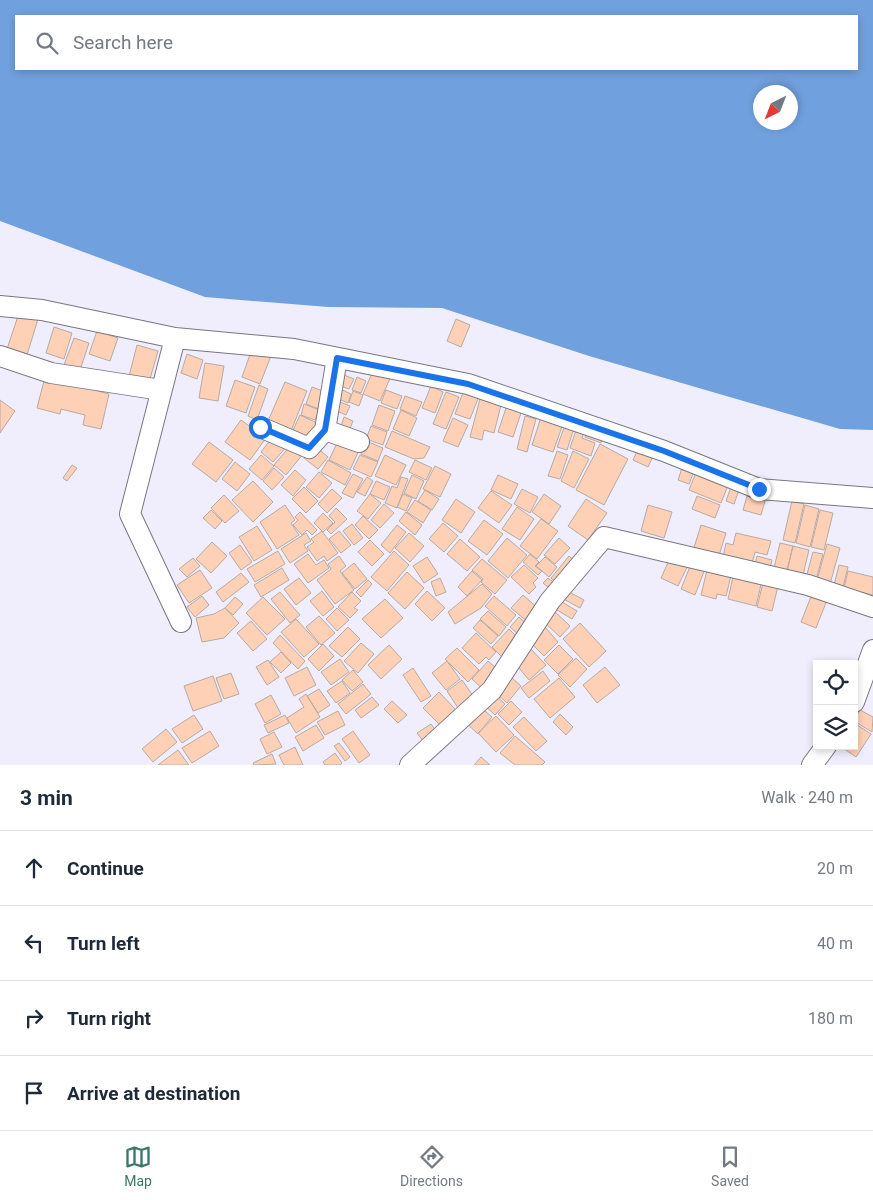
<!DOCTYPE html>
<html lang="en">
<head>
<meta charset="utf-8">
<style>
  body { margin:0; font-family:Roboto,sans-serif; background:#f6f6f7; color:#1f2937 }
  .controls { position:absolute; right:15px; bottom:15px; display:grid; overflow:hidden; border-radius:0px; box-shadow:0 2px 8px #0003 }
  .controls button { width:45px; height:45px; display:grid; place-items:center; padding:0; border:0; border-bottom:1px solid #e0e1e3; background:#fff; color:#1f2937; font:25px sans-serif }
  .compass { position:absolute; left:753px; top:85px; width:45px; height:45px; border-radius:50%; background:#fff; box-shadow:0 2px 8px #0003; rotate:222deg }
  .stop { position:absolute; width:15px; height:15px; margin:-11px; border:4px solid #1a73e8; border-radius:50%; background:#fff }
  .stop.end { background:#1a73e8; border-color:#fff; box-shadow:0 1px 5px #0008 }
  .list { margin:0; padding:0; list-style:none }
  h2 { display:flex; justify-content:space-between; align-items:center; height:65px; margin:0; padding:0 20px; font-size:21px }
  h2 small { font-size:16px; font-weight:400; color:#747a83 }
  .list li { display:grid; grid-template-columns:32px 1fr auto; gap:15px; align-items:center; box-sizing:border-box; height:75px; padding:0 20px; border-top:1px solid #e0e1e3 }
  .list b { display:block; font-size:19px; white-space:nowrap }
  .list em { font-size:16px; font-style:normal; color:#747a83 }
  .icon { flex:none; width:28px; height:28px; fill:none; stroke:currentColor; stroke-width:2; stroke-linecap:round; stroke-linejoin:round }
  .map { position:relative; flex:none; width:873px; height:765px; overflow:hidden }
  .search { position:absolute; background:#fff; box-shadow:0 2px 8px #0003; left:15px; right:15px; top:15px; height:55px; display:flex; align-items:center; gap:12px; box-sizing:border-box; padding:0 18px; border-radius:0px; color:#747a83; font-size:19px }
  .sheet { height:365px; background:#fff }
  nav { display:flex; justify-content:space-around; align-items:center; box-sizing:border-box; height:70px; border-top:1px solid #e0e1e3; background:#fff; font-size:14px; color:#747a83 }
  nav a { display:grid; justify-items:center; gap:2px }
  nav .on { color:#397865 }
  .map>svg:first-child { display:block }
</style>
</head>
<body>
<div class="map">
<svg width="873" height="765" viewBox="0 0 873 765">
  <rect width="100%" height="100%" fill="#f0eefc"/>
  <path fill="#70a0dd" fill-rule="evenodd" d="M0,0H873V430L840,429L589,356L442,308L328,307L205,297L0,221ZM16,16H857V69H16ZM760,92H790V122H760Z"/>
  <path fill="#fed1b7" stroke="#b8aaa2" d="M19,313L38,319L27,355L7,349Z
    M456,319L470,325L461,347L447,341Z
    M54,327L72,333L64,359L46,353Z
    M97,331L118,338L110,361L89,354Z
    M74,338L89,343L80,370L64,365Z
    M137,345L158,351L148,386L128,380Z
    M252,349L271,356L260,384L242,377Z
    M187,354L203,360L197,379L181,373Z
    M205,363L224,366L218,401L199,398Z
    M375,366L392,374L380,401L363,394Z
    M339,373L354,379L349,389L335,384Z
    M45,377L109,394L101,429L83,425L85,415L61,409L60,414L37,408Z
    M357,377L366,381L361,393L352,390Z
    M235,380L255,387L246,413L226,406Z
    M285,382L307,391L291,431L268,421Z
    M259,385L268,389L257,420L248,416Z
    M431,386L443,392L435,413L422,408Z
    M312,387L331,394L324,411L306,404Z
    M336,387L351,394L348,403L332,396Z
    M386,390L402,396L397,409L381,403Z
    M464,390L479,396L470,419L455,414Z
    M353,391L363,395L359,406L349,402Z
    M446,392L459,397L446,429L433,424Z
    M405,396L422,402L416,416L400,409Z
    M480,399L501,405L494,433L484,430L482,440L470,437Z
    M0,400L15,411L0,433Z
    M335,400L350,406L346,415L332,409Z
    M304,404L319,410L315,420L301,415Z
    M379,405L395,411L388,431L372,425Z
    M507,405L522,410L513,437L498,432Z
    M401,410L417,418L409,436L393,429Z
    M542,414L564,421L553,452L532,445Z
    M300,415L317,423L309,438L293,430Z
    M525,416L536,419L527,452L517,449Z
    M344,417L353,421L347,436L339,432Z
    M453,418L468,425L458,447L443,441Z
    M241,420L266,438L250,460L225,442Z
    M565,425L574,428L567,450L557,447Z
    M371,426L387,432L383,445L366,439Z
    M577,427L585,429L582,438L595,443L591,456L570,448Z
    M588,428L604,433L601,443L585,437Z
    M392,431L430,447L424,458L414,459L385,447Z
    M275,434L288,445L273,462L261,452Z
    M339,439L360,448L350,470L329,460Z
    M366,441L383,448L378,461L361,454Z
    M209,442L233,460L216,482L192,464Z
    M600,444L628,459L604,505L576,490Z
    M291,445L303,454L286,475L274,465Z
    M640,445L655,452L648,467L633,460Z
    M315,446L328,457L318,469L304,458Z
    M557,451L568,455L560,479L548,476Z
    M573,451L589,459L574,488L561,481Z
    M261,455L274,466L262,480L249,469Z
    M360,455L378,462L371,477L353,469Z
    M385,455L406,465L396,485L375,476Z
    M328,460L351,473L345,485L321,472Z
    M415,460L432,468L426,480L409,472Z
    M235,462L250,474L237,491L222,479Z
    M72,465L77,468L67,481L63,478Z
    M683,465L695,469L689,484L678,480Z
    M435,466L451,474L440,497L423,489Z
    M274,468L284,477L272,490L263,481Z
    M295,470L306,480L293,496L281,485Z
    M697,470L729,483L721,503L689,490Z
    M319,472L332,483L319,498L306,487Z
    M353,474L363,479L353,498L342,493Z
    M412,475L424,481L416,499L404,493Z
    M498,475L518,484L511,499L491,490Z
    M367,477L373,481L365,496L357,492Z
    M401,477L408,479L397,508L385,503L392,486L397,488Z
    M253,481L273,502L253,522L232,500Z
    M376,481L390,487L384,500L370,494Z
    M304,487L318,501L306,513L292,499Z
    M731,487L739,490L734,504L726,501Z
    M332,489L342,498L327,513L318,504Z
    M522,489L538,497L530,513L514,504Z
    M425,490L439,499L432,510L418,501Z
    M491,491L512,505L499,523L478,508Z
    M370,494L381,503L368,519L357,511Z
    M403,494L412,498L406,511L397,507Z
    M544,494L561,506L549,524L532,512Z
    M224,495L239,511L225,523L211,508Z
    M697,496L720,505L715,518L692,509Z
    M747,496L765,501L761,515L743,510Z
    M456,499L475,512L461,533L442,520Z
    M586,499L607,513L588,540L568,526Z
    M415,500L431,510L423,523L407,512Z
    M792,501L804,504L795,543L783,540Z
    M384,504L394,513L380,528L371,520Z
    M285,505L295,520L291,523L299,535L277,549L260,522Z
    M648,505L672,512L664,538L641,531Z
    M805,505L819,509L810,547L796,543Z
    M517,507L534,519L520,540L502,529Z
    M336,508L347,519L331,534L327,530L335,522L329,516Z
    M211,510L222,521L215,529L203,518Z
    M820,510L833,513L824,550L811,547Z
    M300,512L317,530L312,535L307,530L302,535L293,525L298,520L295,517Z
    M406,512L422,525L415,535L399,521Z
    M323,513L333,523L323,532L314,523Z
    M363,516L378,530L369,539L355,525Z
    M541,519L558,531L537,559L520,546Z
    M484,520L503,534L487,555L468,541Z
    M443,523L458,536L444,552L429,539Z
    M352,524L363,538L354,545L343,531Z
    M397,525L406,532L390,553L381,545Z
    M701,525L726,533L717,562L692,554Z
    M257,526L272,550L254,561L239,537Z
    M322,531L338,553L327,561L324,556L317,561L307,547L314,542L311,539Z
    M339,531L351,545L341,553L329,539Z
    M306,533L311,541L304,545L308,551L290,563L281,549Z
    M409,533L424,546L410,562L395,548Z
    M736,533L771,541L767,555L755,552L751,568L723,557L726,543L733,545Z
    M507,538L527,555L508,578L488,561Z
    M559,538L570,548L555,564L544,555Z
    M460,539L480,557L467,571L447,554Z
    M370,540L384,554L372,566L358,552Z
    M212,542L227,556L211,573L196,559Z
    M780,543L793,546L786,575L773,572Z
    M827,544L840,548L830,584L817,580Z
    M240,545L252,562L241,570L229,553Z
    M793,546L809,550L802,579L786,575Z
    M278,551L285,564L255,582L247,569Z
    M394,551L409,565L387,591L371,577Z
    M813,552L823,554L816,580L806,578Z
    M308,554L316,565L324,560L329,568L308,583L294,564Z
    M530,554L539,562L535,566L542,571L538,575L523,562Z
    M339,556L346,566L340,571L354,590L335,604L317,580L331,569L328,564Z
    M569,556L577,563L559,585L551,578Z
    M671,556L689,563L678,586L661,578Z
    M757,556L772,560L768,576L753,572Z
    M427,557L438,574L424,583L413,566Z
    M545,557L557,567L549,577L536,566Z
    M193,558L200,566L187,577L179,569Z
    M482,559L507,580L495,594L481,582L483,579L472,570Z
    M354,563L367,579L355,589L342,573Z
    M691,564L705,569L695,595L681,589Z
    M524,565L538,578L533,583L536,587L529,594L511,577Z
    M839,565L848,567L843,587L834,585Z
    M708,566L732,572L726,596L717,594L716,599L701,595Z
    M282,568L289,580L261,597L254,585Z
    M200,570L212,588L189,603L177,585Z
    M472,571L482,580L467,596L458,587Z
    M848,571L873,577V595L844,588Z
    M407,572L424,588L405,609L388,593Z
    M241,573L249,582L223,602L216,592Z
    M734,573L762,580L756,606L728,599Z
    M299,578L311,593L296,605L284,589Z
    M440,578L446,592L436,596L431,582Z
    M548,578L557,585L553,591L543,583Z
    M368,580L372,584L361,597L356,592Z
    M763,583L778,586L772,611L757,607Z
    M482,584L492,594L481,608L455,624L448,612Z
    M562,588L584,600L580,608L558,596Z
    M814,589L829,595L816,628L801,622Z
    M322,591L334,607L323,616L310,601Z
    M427,591L445,608L432,621L415,604Z
    M280,592L300,615L290,623L271,599Z
    M352,592L361,601L354,608L358,610L350,618L338,607Z
    M523,595L540,610L529,623L511,608Z
    M202,596L209,605L195,617L187,607Z
    M494,596L516,615L507,626L485,606Z
    M235,597L243,604L233,615L225,608Z
    M263,597L285,619L267,635L246,613Z
    M385,599L403,618L381,638L362,619Z
    M557,599L577,611L572,619L552,607Z
    M225,608L239,623L224,638L202,642L196,618L214,614Z
    M337,608L349,620L337,631L326,619Z
    M553,610L570,626L560,637L543,621Z
    M488,611L506,627L499,636L480,619Z
    M319,616L335,633L321,645L306,627Z
    M519,617L530,627L522,638L510,627Z
    M296,619L319,644L304,657L281,632Z
    M480,620L498,636L491,644L473,628Z
    M251,621L267,639L253,651L237,633Z
    M580,623L606,651L589,667L563,639Z
    M544,626L558,642L544,656L529,641Z
    M348,627L360,639L342,657L329,646Z
    M509,629L521,641L504,659L492,647Z
    M476,633L496,652L489,660L486,657L479,664L462,648Z
    M280,635L305,661L298,669L273,643Z
    M361,643L374,654L358,673L344,661Z
    M323,644L334,656L319,671L308,659Z
    M389,645L402,659L381,679L368,665Z
    M559,645L573,659L558,674L544,660Z
    M528,646L546,665L529,680L514,662Z
    M457,648L479,670L468,682L445,659Z
    M281,652L291,663L281,673L270,662Z
    M576,658L587,669L570,687L558,675Z
    M340,659L349,672L331,685L321,672Z
    M268,660L279,677L267,685L256,667Z
    M447,661L460,679L446,690L432,673Z
    M488,661L502,673L485,691L472,679Z
    M307,667L316,685L294,696L285,678Z
    M605,667L620,685L597,703L583,685Z
    M413,668L431,696L421,702L403,675Z
    M353,670L363,682L352,691L342,680Z
    M543,671L550,681L529,698L521,688Z
    M231,673L239,694L224,699L216,678Z
    M213,676L222,701L193,711L184,686Z
    M511,677L521,686L507,703L497,694Z
    M559,678L575,697L550,718L534,699Z
    M462,680L476,700L460,711L447,691Z
    M342,681L350,693L336,703L327,691Z
    M363,684L371,694L346,714L338,704Z
    M319,689L330,705L318,713L307,696Z
    M439,692L456,710L440,725L423,708Z
    M492,692L505,704L495,715L482,703Z
    M306,694L320,717L296,733L287,718L304,707L299,699Z
    M271,695L281,714L265,723L255,704Z
    M372,697L379,705L361,718L355,710Z
    M392,701L407,715L398,723L384,709Z
    M511,701L522,712L509,725L498,714Z
    M478,705L492,717L478,734L464,721Z
    M860,710L873,717L872,732L854,721Z
    M338,711L345,725L325,735L317,722Z
    M560,714L573,727L566,735L553,722Z
    M194,715L203,729L182,743L172,729Z
    M285,715L289,723L268,733L264,725Z
    M496,716L514,735L496,752L478,733Z
    M524,717L547,741L536,751L513,727Z
    M854,723L871,734L856,757L840,746H854Z
    M431,724L436,731L423,741L417,733Z
    M316,725L324,738L303,751L295,737Z
    M166,729L177,742L153,762L142,749Z
    M210,731L219,746L192,763L182,748Z
    M353,731L370,755L359,763L342,739Z
    M274,732L282,747L267,754L260,739Z
    M515,736L545,762L542,765H515L500,753Z
    M339,743L350,757L345,761L334,746Z
    M295,747L303,765H284L279,755Z
    M178,750L189,765H158Z
    M335,753L342,763L340,765H325L323,762Z
    M272,754L276,764L254,765L253,763Z
    M481,757L490,765H474Z"/>
  <g fill="none" stroke-linecap="round" stroke-linejoin="round">
    <g stroke="#797683" stroke-width="22">
      <path id="minor" d="M0,306L42,310L175,338L294,349L468,384L664,451L759,489L873,498
        M175,338L130,514L181,622
        M0,356L51,373L161,390
        M260,427L309,448L325,430L337,358
        M325,430L359,442
        M854,702L873,650
        M410,765L492,690L550,601L604,537L808,585L873,607
        M812,765L826,746"/>
    </g>
    <use href="#minor" stroke="#fff" stroke-width="20"/>
  </g>
  <g fill="none" stroke-linecap="round" stroke-linejoin="round">
    <path stroke="#1a73e8" stroke-width="6" d="M260,427L309,448L325,430L337,358L468,384L664,451L759,489"/>
  </g>
</svg>
<div class="controls">
<button><svg class="icon" aria-label="locate" viewBox="0 0 24 24"><circle cx="12" cy="12" r="6"/><path d="M12 2v4M12 18v4M2 12h4M18 12h4"/></svg></button>
<button><svg class="icon" aria-label="layers" viewBox="0 0 24 24"><path d="M12 4l9 5-9 5-9-5zM3 14l9 5 9-5"/></svg></button>
</div>
<svg class="compass" viewBox="-18 -18 36 36"><path d="M0-13l5 13h-10z" fill="#e53935"/><path d="M0 13l5-13h-10z" fill="#747a83"/></svg>
<div class="stop" style="left:260px;top:427px"></div>
<div class="stop end" style="left:759px;top:489px"></div>
<div class="search"><svg class="icon" aria-label="search" viewBox="0 0 24 24"><circle cx="10" cy="10" r="6"/><path d="M15 15l6 6"/></svg>Search here</div>
</div>
<section class="sheet">
<h2>3 min<small>Walk · 240 m</small></h2>
<ul class="list">
<li><svg class="icon" aria-label="ahead" viewBox="0 0 24 24"><path d="M12 20V5M6 11l6-6 6 6"/></svg><div><b>Continue</b></div><em>20 m</em></li>
<li><svg class="icon" aria-label="left" viewBox="0 0 24 24"><path d="M17 20v-9H6M10 6l-5 5 5 5"/></svg><div><b>Turn left</b></div><em>40 m</em></li>
<li><svg class="icon" aria-label="right" viewBox="0 0 24 24"><path d="M7 20v-9h11M14 6l5 5-5 5"/></svg><div><b>Turn right</b></div><em>180 m</em></li>
<li><svg class="icon" aria-label="arrive" viewBox="0 0 24 24"><path d="M6 21V4h12l-3 4 3 4H6"/></svg><div><b>Arrive at destination</b></div></li>
</ul>
</section>
<nav>
<a class="on"><svg class="icon" aria-label="map" viewBox="0 0 24 24"><path d="M3 6l6-2 6 2 6-2v14l-6 2-6-2-6 2zM9 4v14M15 6v14"/></svg>Map</a>
<a><svg class="icon" aria-label="directions" viewBox="0 0 24 24"><path d="M12 3l9 9-9 9-9-9zM9 14v-3h6M13 9l2 2-2 2"/></svg>Directions</a>
<a><svg class="icon" aria-label="saved" viewBox="0 0 24 24"><path d="M7 4h10v16l-5-4-5 4z"/></svg>Saved</a>
</nav>
</body>
</html>
